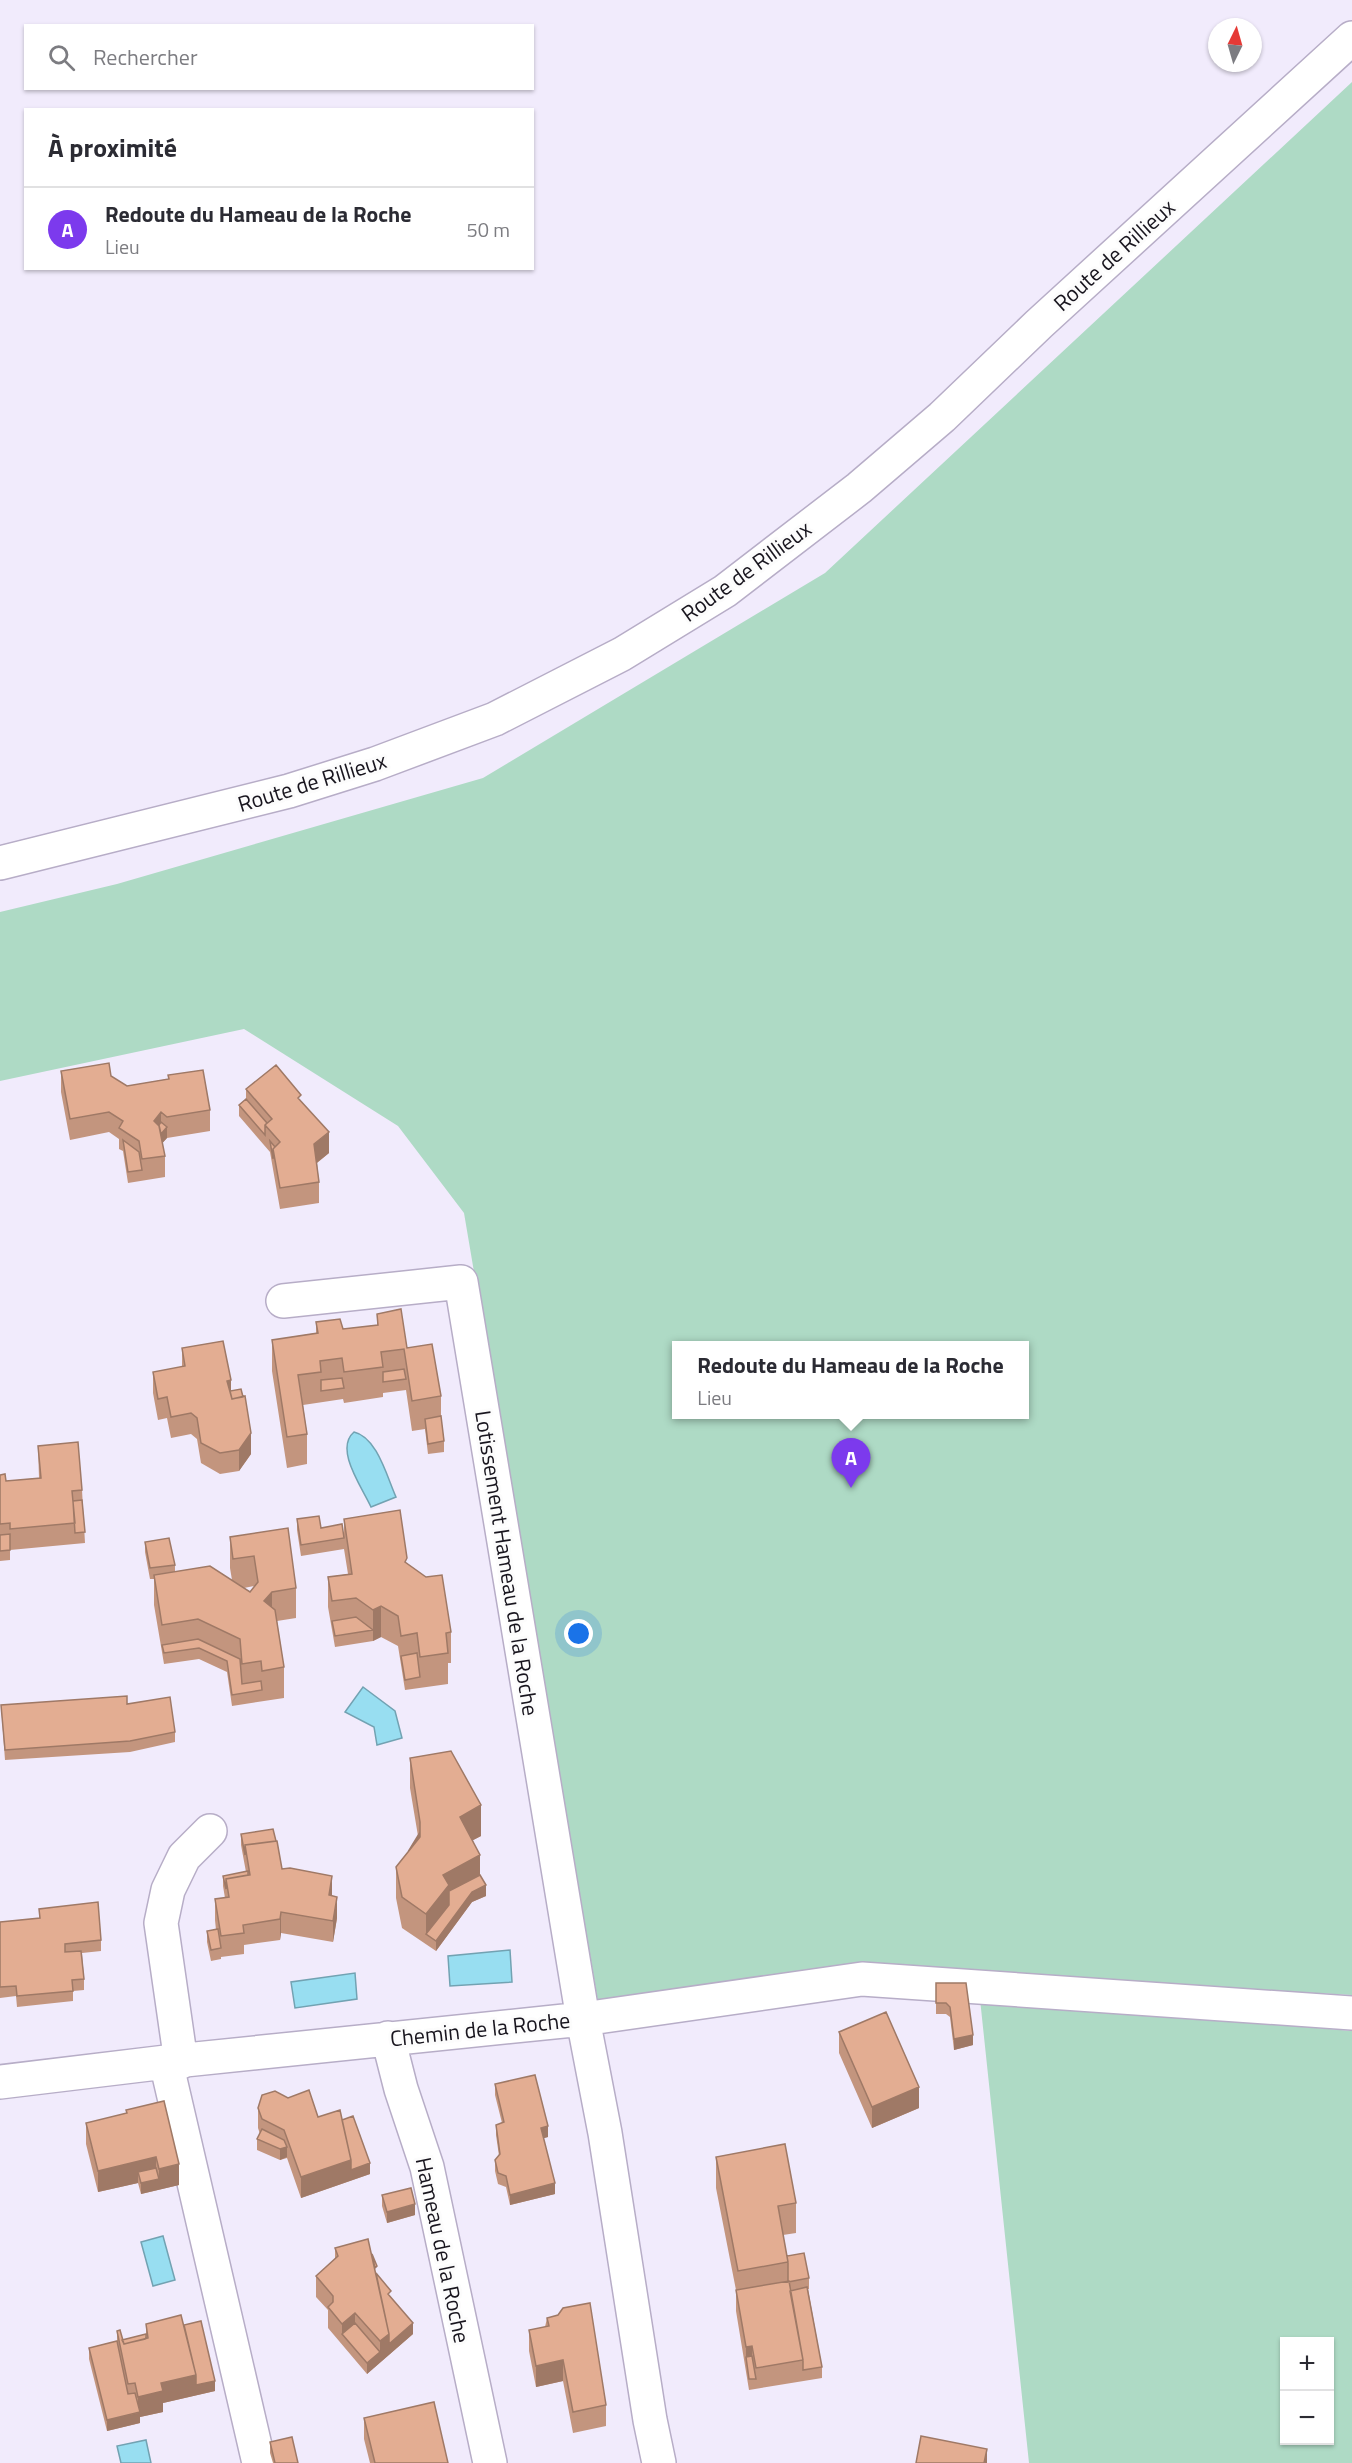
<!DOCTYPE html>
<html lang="fr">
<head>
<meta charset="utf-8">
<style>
  body { margin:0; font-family:"Titillium Web",sans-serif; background:#f7f7f7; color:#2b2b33 }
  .controls { position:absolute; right:18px; bottom:18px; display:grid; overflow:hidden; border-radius:0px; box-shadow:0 2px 4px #0004 }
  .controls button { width:54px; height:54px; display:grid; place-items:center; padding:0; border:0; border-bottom:2px solid #e1e1e2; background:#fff; color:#2b2b33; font:30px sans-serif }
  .compass { position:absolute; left:1208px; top:18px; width:54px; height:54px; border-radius:50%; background:#fff; box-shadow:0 2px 4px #0004; rotate:5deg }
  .you { position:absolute; left:579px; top:1634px; width:21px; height:21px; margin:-15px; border:4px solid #fff; border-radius:50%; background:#1a73e8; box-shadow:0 0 0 9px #1a73e833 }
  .badge { display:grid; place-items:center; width:39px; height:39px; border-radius:50%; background:#7c3aed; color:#fff; font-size:20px; font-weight:700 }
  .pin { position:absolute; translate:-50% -50px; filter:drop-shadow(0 2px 3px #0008) }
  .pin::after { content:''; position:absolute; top:32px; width:21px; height:18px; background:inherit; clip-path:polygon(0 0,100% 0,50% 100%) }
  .popup { position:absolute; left:672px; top:1341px; width:357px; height:78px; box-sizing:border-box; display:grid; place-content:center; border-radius:0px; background:#fff; filter:drop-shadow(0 2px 4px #0005); font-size:20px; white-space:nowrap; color:#7c7c81 }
  .popup b { font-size:22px; color:#2b2b33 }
  .popup::after { content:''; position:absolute; left:50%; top:100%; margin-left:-12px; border:12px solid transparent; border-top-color:#fff }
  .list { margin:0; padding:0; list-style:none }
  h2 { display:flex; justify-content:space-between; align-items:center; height:78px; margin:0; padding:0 24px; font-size:26px }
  h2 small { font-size:20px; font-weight:400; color:#7c7c81 }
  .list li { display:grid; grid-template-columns:39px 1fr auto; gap:18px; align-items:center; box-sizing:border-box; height:84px; padding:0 24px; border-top:2px solid #e1e1e2 }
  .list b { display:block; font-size:22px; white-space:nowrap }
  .list p { margin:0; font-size:20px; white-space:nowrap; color:#7c7c81 }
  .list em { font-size:20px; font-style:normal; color:#7c7c81 }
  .icon { flex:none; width:33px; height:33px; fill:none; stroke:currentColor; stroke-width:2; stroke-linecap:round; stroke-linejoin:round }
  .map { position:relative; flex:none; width:1352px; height:2463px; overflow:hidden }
  .search { position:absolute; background:#fff; box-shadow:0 2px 4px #0004; left:24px; top:24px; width:510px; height:66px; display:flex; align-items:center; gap:15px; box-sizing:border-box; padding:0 21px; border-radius:0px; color:#7c7c81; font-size:22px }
  .panel { position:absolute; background:#fff; box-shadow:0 2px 4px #0004; left:24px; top:108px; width:510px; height:162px; border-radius:0px }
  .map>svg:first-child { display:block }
</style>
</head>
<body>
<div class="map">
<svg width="1352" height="2463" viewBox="0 0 1352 2463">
  <rect width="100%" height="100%" fill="#f1ebfc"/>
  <path fill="#aedac5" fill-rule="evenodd" d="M1352,82V1995L977,1974L598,2002L464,1213L398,1126L244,1029L0,1081V912L117,884L483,778L825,573ZM677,1346H1025V1414H677Z
    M980,1999L1352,2031V2463H1029ZM1284,2342H1330V2440H1284Z"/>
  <path fill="#98def1" stroke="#72a2b2" stroke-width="1.5" d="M354,1432C377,1437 387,1477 396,1497L371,1507C362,1487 334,1449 354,1432Z
    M363,1687L395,1711L402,1738L377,1745L374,1727L345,1712Z
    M510,1950L512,1982L450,1986L448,1956Z
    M355,1973L357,1999L295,2008L291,1982Z
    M163,2236L175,2280L153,2286L141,2242Z
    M146,2440L151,2463H121L117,2446Z"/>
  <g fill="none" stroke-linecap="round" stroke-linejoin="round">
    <g stroke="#b7adc7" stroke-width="36">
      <path id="minor" d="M283,1301L461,1282L583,2019L862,1979L1352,2013
        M388,2038L401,2089L427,2167L490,2463
        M166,2062L259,2463
        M181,2062L161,1923L168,1890L184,1857L210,1831
        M0,2082L166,2062L583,2019L605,2133L650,2420L659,2463"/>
    </g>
    <g stroke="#b7adc7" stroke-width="36">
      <path id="tertiary" d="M0,863L289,791L375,764L495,719L622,654L725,591L859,488L942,417L1039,324L1352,38"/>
    </g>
    <use href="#minor" stroke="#fff" stroke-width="33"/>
    <use href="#tertiary" stroke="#fff" stroke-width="33"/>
  </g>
  <path fill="#c3957e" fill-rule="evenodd" d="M61,1071L111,1076L127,1086L168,1079V1075L210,1110V1131L167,1138L162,1143L165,1156V1177L128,1183L123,1151L119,1149V1139L109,1132L70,1140L61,1092Z
    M246,1089L301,1101L329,1153L317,1163L319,1182V1203L280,1209L270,1152L239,1116V1105L246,1099Z
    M377,1314L407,1348L441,1396V1416L444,1441V1452L428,1454L425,1429L412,1431L406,1390L383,1393V1397L344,1403L343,1399L303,1405L307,1434V1464L287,1468L272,1371V1340L316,1333V1322L343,1329L377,1325Z
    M182,1348L231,1391L251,1454L239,1471L220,1474L201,1463L197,1439L191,1434L171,1438L167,1418L158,1420L153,1393V1372L182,1367Z
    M38,1446L82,1490L85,1543L10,1550V1560L0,1561V1475L6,1481L39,1478Z
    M297,1519L321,1528L344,1538V1519L407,1564L451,1632V1663H448V1684L405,1690L398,1646L381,1637L373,1641L335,1647L328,1607V1577L348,1574L344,1549L301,1556L297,1530Z
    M230,1537L296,1588V1618L277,1621L284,1667V1698L232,1706L227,1672L199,1659L164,1664L154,1605V1579H150L145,1552V1542L175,1565V1571L232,1580L230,1568ZM254,1586L250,1592L244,1588Z
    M127,1704L175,1732V1742L130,1752L5,1760L1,1705Z
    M410,1758L481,1836L473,1840L480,1875L486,1896L472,1902L436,1951L402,1928L396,1898V1867L408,1852L418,1836L410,1788Z
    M241,1834L282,1869L332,1896L337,1918L333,1942L281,1933L280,1940L244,1945V1954L221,1957V1959L211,1961L207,1942V1931L216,1930L215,1920V1899L225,1898L223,1886V1876L246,1872L241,1845Z
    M39,1909L101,1940V1951L82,1953L84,1979V1990L73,1991V2001L17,2007L16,1996L0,1998V1922L39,1918Z
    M936,1983L973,2045L954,2050L950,2017L946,2014H936Z
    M839,2032L919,2108L872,2128L839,2053Z
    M495,2084L548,2137L543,2138L555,2194L510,2205L506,2187L498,2184L495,2171V2160L499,2156L496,2135V2125L502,2123L495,2095Z
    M258,2108L318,2117L342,2120L370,2174L301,2198L287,2158L280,2160L257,2150V2139L260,2134L258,2128Z
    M126,2110L179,2185L141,2194L138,2183L98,2192L86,2144V2123L126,2114Z
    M716,2157L796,2203V2233L783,2235L787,2256L809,2278V2289H808L822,2367V2378L749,2390L736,2311V2290L716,2188Z
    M382,2195L415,2215L387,2223L382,2206Z
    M335,2248L377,2275L413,2334L367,2374L328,2328V2310L316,2297V2276L335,2259Z
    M547,2318L606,2405V2426L573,2433L563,2381L536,2387L529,2351V2330L545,2327Z
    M146,2324L184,2325L215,2391L163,2403V2412L140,2417V2423L107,2431L89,2359V2348L117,2341V2331L122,2340L146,2334Z
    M364,2418L448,2463H370L364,2439Z
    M270,2442L298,2463H273L270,2453Z"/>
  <path fill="#9f7966" d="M161,1112V1133L154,1121Z
    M167,1127V1138L159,1147V1136Z
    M329,1132V1153L314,1165V1144Z
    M231,1380V1401L227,1381Z
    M251,1433V1454L239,1471V1450Z
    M272,1592V1622L264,1601Z
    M381,1606V1637L373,1641V1610Z
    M481,1805V1836L460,1847V1817Z
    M480,1855V1885L449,1902V1915L426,1934V1914L443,1875Z
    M332,1876V1897L329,1895Z
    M486,1885V1896L472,1902L436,1951V1941L472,1892Z
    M337,1897V1918L333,1942V1921Z
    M281,1912V1933L280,1940V1919Z
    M973,2035V2045L954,2050V2039Z
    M919,2087V2108L872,2128V2107Z
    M548,2126V2137L541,2139V2128Z
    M287,2147V2157L280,2160V2149Z
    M156,2157V2178L138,2172V2183L98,2192V2171Z
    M351,2160L370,2163V2174L301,2198V2177Z
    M179,2164V2185L141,2194V2183L159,2179V2169Z
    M555,2183V2194L510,2205V2195Z
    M415,2204V2215L387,2223V2212Z
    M355,2313V2334H342V2324Z
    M413,2323V2334L367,2374V2363L380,2352V2341L389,2334Z
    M752,2346V2366L746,2357V2347Z
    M563,2360V2381L536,2387V2366Z
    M196,2375L215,2381V2391L163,2403V2412L140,2417V2423L107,2431V2420L138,2413V2397L161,2383Z
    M987,2449V2463H984Z"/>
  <path fill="#e3ad92" stroke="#9f7966" stroke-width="1.5" d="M109,1063L111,1076L127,1086L169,1079L168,1075L203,1070L210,1110L167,1117L161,1112L154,1121L159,1126L165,1156L142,1159L139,1141L119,1128L123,1121L109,1112L70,1119L61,1071Z
    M276,1065L301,1095L298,1098L329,1132L314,1144L319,1182L280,1188L273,1149L280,1142L265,1125L272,1119L246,1089Z
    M246,1099L267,1123L265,1125V1135L239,1105Z
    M161,1122L167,1127L161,1134L159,1125Z
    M123,1140L139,1152L142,1170L128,1172Z
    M270,1141L275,1147L273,1149V1159Z
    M401,1309L407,1348L432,1344L441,1396L412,1401L404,1349L381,1352L383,1367L344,1372L342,1358L320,1361L321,1372L298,1375L307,1434L287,1437L272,1340L318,1333L316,1322L340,1319L343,1329L378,1325L377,1314Z
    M223,1341L231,1380L227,1381L232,1399L245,1396L251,1433L239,1450L220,1453L201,1443L197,1418L191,1413L171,1417L167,1397L158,1399L153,1372L185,1366L182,1348Z
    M404,1369L406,1379L383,1382V1372Z
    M342,1378L344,1388L321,1391V1380Z
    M241,1389L243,1397L232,1399L230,1391Z
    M441,1416L444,1441L428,1444L425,1419Z
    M78,1442L82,1490L72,1491L75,1523L10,1529V1523L0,1524V1475L5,1474L6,1481L41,1478L38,1446Z
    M82,1500L85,1532L75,1533L73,1501Z
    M400,1510L407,1558L405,1562L426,1577L442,1575L451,1632L446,1633L448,1653L420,1657L417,1633L401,1636L398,1616L381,1606L373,1610L356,1598L332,1601L328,1577L352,1574L344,1519Z
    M319,1516L321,1528L342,1524L344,1538L301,1545L297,1519Z
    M288,1528L296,1588L272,1592L264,1601L275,1610L284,1667L262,1671L261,1661L242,1664L240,1639L198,1619L162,1625L154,1575L210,1566L250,1592L258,1582L254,1556L233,1559L230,1537Z
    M10,1534V1550L0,1551V1535Z
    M169,1538L175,1565L150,1568L145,1542Z
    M356,1617L373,1630L335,1636L332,1621Z
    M198,1639L240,1659L242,1684L261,1681L262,1690L232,1695L227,1661L199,1648L164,1653L162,1645Z
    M417,1653L420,1677L405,1680L401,1656Z
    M127,1696V1704L170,1697L175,1732L130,1741L5,1750L1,1705Z
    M451,1751L481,1805L460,1817L480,1855L443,1875L449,1885L426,1914L402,1897L396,1867L420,1837V1822L410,1758Z
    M273,1829L276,1841L245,1845V1855L241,1834Z
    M419,1834V1837L408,1852Z
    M277,1841L282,1869L290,1868L332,1876L329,1895L337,1897L333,1921L281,1912L280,1919L243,1925L244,1933L221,1936L215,1899L229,1897L226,1879L250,1875L245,1845Z
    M248,1871V1875L226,1879V1889L223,1876Z
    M480,1875L486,1885L472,1892L436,1941L426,1934L449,1905V1891Z
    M98,1902L101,1940L65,1944V1952L81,1951L84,1979L72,1980L73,1991L17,1996L16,1986L0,1987V1922L40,1918L39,1909Z
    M218,1929L221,1948L211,1950L207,1931Z
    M936,1983H966L973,2035L954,2039L950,2007L946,2003H936Z
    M886,2012L919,2087L872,2107L839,2032Z
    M535,2075L548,2126L541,2128L555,2183L510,2195L506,2176L498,2173L495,2160L500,2154L496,2125L504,2122L495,2084Z
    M309,2090L318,2117L340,2110L351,2160L301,2177L284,2130L262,2119L258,2108L262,2095L275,2091L288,2098Z
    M164,2101L179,2164L159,2169L156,2157L98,2171L86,2123L127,2113L126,2110Z
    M353,2116L370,2163L351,2170V2160L342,2120Z
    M262,2129L284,2140L287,2147L280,2149L257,2139Z
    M785,2144L796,2203L778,2206L788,2262L738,2271L716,2157Z
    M156,2168L159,2179L141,2183L138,2172Z
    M411,2188L415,2204L387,2212L382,2195Z
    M368,2239L389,2334L380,2341L355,2313L342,2324L328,2307L333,2302V2296L316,2276L338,2256L335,2248Z
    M804,2253L809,2278L788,2282V2262L787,2256Z
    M372,2254L377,2266L375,2268Z
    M376,2273L391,2291L388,2294L413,2323L389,2344V2334Z
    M789,2281L803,2360L756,2368L752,2346L746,2347L736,2290Z
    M807,2287L822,2367L803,2370V2360L790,2291Z
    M590,2303L606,2405L573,2412L563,2360L536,2366L529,2330L549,2326L547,2318L558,2315L563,2308Z
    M181,2315L196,2375L161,2383L163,2391L138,2397L135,2383L128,2384L117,2331L120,2330L124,2344L148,2338L146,2324Z
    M201,2321L215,2381L196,2385V2375L184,2325Z
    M355,2323L380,2352L367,2363L342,2334Z
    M146,2334V2339L124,2344L122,2340Z
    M117,2341L128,2394L135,2393L140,2412L107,2420L89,2348Z
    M752,2356L756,2379H749L746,2357Z
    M434,2402L448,2463H375L364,2418Z
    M921,2436L987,2449L984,2463H916Z
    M292,2437L298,2463H275L270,2442Z"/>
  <g text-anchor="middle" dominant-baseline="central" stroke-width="6" stroke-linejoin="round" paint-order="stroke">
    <g font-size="22" fill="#18151e" stroke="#fcfcfc">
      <text transform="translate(1114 255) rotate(-42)">Route de Rillieux</text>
      <text transform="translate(746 571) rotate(-36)">Route de Rillieux</text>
      <text transform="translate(312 782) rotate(-17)">Route de Rillieux</text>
      <text transform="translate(507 1563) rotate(81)">Lotissement Hameau de la Roche</text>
      <text transform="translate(480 2029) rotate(-6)">Chemin de la Roche</text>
      <text transform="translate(443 2250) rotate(78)">Hameau de la Roche</text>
    </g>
  </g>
</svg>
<div class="controls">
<button>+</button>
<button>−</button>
</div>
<svg class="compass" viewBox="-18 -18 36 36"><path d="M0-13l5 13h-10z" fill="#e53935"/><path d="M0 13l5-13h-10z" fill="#7c7c81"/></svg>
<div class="you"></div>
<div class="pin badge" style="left:851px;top:1488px">A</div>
<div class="popup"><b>Redoute du Hameau de la Roche</b>Lieu</div>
<div class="search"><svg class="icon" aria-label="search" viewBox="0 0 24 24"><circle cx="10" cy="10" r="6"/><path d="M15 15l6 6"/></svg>Rechercher</div>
<section class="panel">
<h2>À proximité<small></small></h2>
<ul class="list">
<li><span class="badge">A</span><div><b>Redoute du Hameau de la Roche</b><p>Lieu</p></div><em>50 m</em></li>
</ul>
</section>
</div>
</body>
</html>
